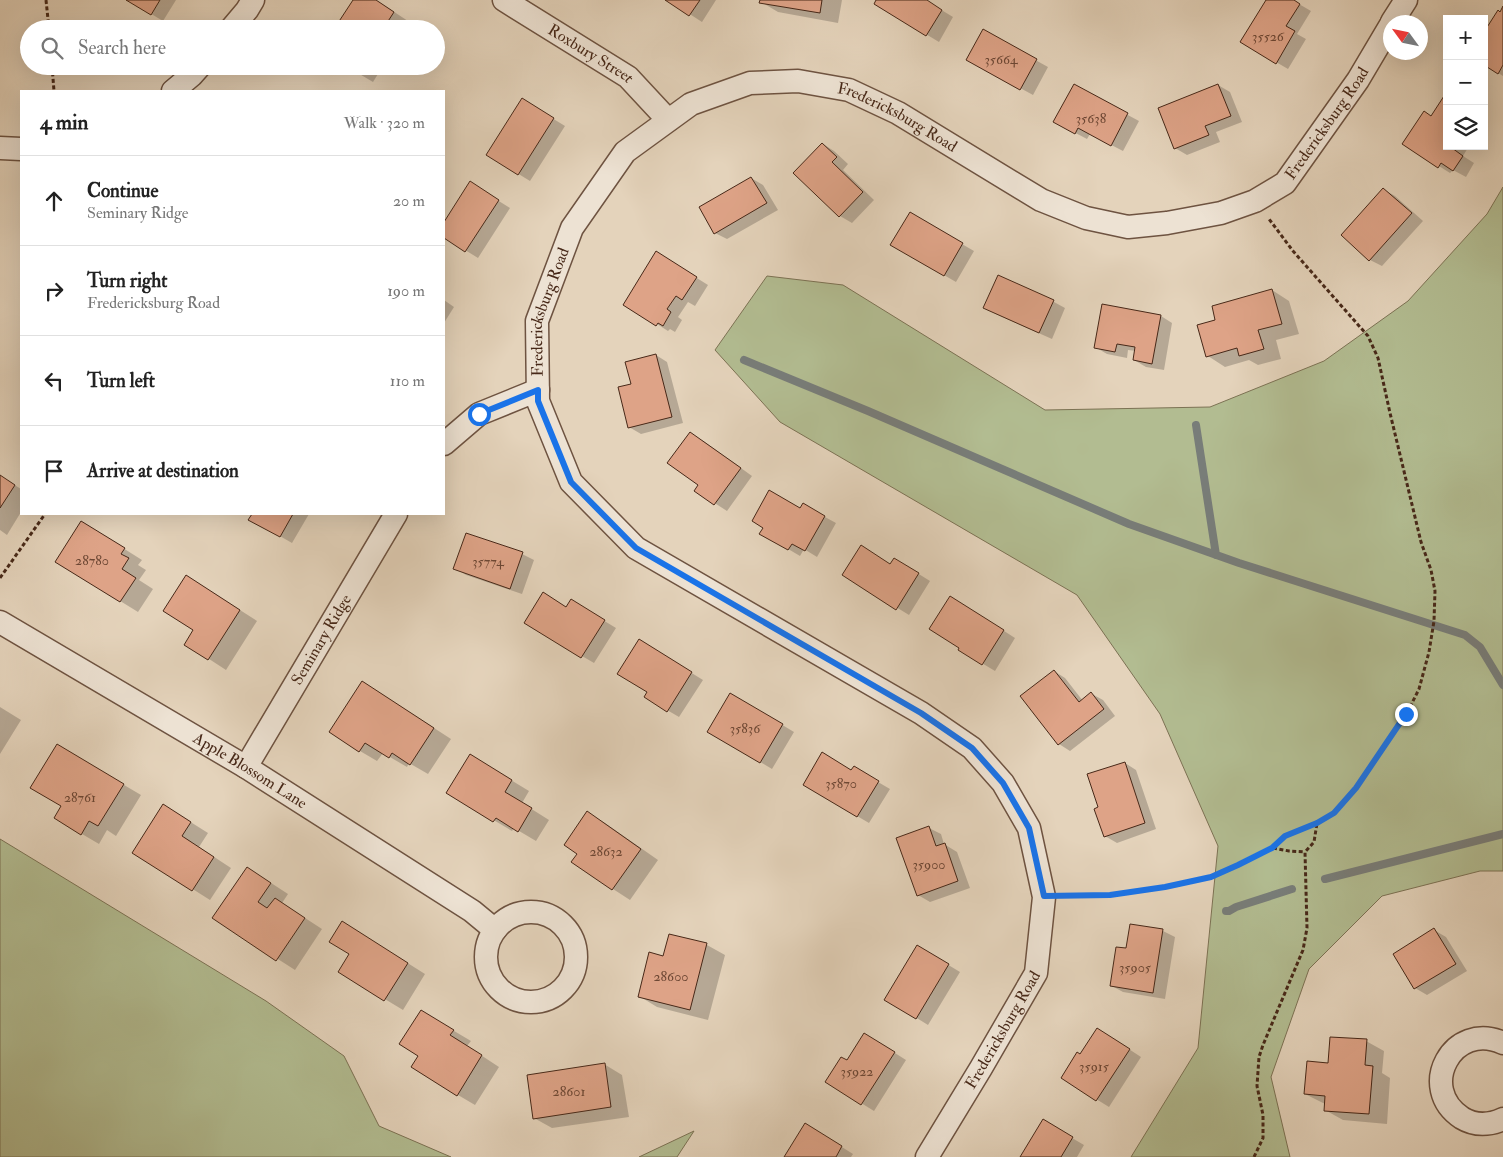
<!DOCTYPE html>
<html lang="en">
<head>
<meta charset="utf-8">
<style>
  body { margin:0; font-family:"IM FELL Double Pica",serif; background:#f6f6f6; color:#222 }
  .controls { position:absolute; right:15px; top:15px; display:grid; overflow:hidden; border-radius:0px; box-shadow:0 5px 20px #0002 }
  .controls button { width:45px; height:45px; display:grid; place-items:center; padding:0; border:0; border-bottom:1px solid #e0e0e0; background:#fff; color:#222; font:25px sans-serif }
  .compass { position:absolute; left:1383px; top:15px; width:45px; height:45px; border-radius:50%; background:#fff; box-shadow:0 5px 20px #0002; rotate:303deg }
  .stop { position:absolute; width:15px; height:15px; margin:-11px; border:4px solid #1a73e8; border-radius:50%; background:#fff }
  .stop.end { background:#1a73e8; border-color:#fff; box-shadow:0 1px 5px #0008 }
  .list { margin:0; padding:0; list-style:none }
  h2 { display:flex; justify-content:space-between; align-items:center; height:65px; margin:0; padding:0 20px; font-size:21px }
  h2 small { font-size:16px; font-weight:400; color:#767676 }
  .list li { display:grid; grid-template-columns:32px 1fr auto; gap:15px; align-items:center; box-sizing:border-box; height:90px; padding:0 20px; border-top:1px solid #e0e0e0 }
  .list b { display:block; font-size:19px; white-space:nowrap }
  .list p { margin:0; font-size:16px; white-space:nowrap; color:#767676 }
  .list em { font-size:16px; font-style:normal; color:#767676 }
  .icon { flex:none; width:28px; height:28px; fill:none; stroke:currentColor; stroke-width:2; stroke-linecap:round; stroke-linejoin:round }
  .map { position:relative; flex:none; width:1503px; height:1157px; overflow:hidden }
  .search { position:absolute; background:#fff; box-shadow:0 5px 20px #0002; left:20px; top:20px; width:425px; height:55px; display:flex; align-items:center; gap:12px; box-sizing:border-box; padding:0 18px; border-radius:28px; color:#767676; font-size:19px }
  .panel { position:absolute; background:#fff; box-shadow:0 5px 20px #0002; left:20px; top:90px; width:425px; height:425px; border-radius:0px }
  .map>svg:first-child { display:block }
</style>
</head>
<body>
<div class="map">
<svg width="1503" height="1157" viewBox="0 0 1503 1157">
  <rect width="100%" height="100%" fill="#e4d3bb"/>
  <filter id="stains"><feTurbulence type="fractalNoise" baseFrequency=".004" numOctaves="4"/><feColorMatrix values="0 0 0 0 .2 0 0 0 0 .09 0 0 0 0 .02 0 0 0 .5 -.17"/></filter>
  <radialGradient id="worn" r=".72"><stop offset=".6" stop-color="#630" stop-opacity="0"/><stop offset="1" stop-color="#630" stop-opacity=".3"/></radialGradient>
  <path fill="#b2bc91" stroke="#7c7254" d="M1503,187V871H1480L1382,896L1309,969L1271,1077L1290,1157H1131L1198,1048L1218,846L1160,714L1077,595L780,422L715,350L767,276L843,285L1045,410L1210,407L1324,361L1408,301L1487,214Z
    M0,839L266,1001L344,1056L379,1126L451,1157H0Z
    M694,1131L677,1157H639Z"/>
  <path fill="#0003" d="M128,0H176L163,21Z
    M354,0H376L411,23L408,29H335Z
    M668,0H716L702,22Z
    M761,0H842L838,23L778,12L761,2Z
    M878,0H925L953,17L939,42L876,4Z
    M1267,0H1292L1311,11L1297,34L1306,39L1288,69L1242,42Z
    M1503,8V76L1484,64Z
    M983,31L1048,67L1033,95L979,66Z
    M346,66H383L373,82Z
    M1218,85L1230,92L1242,122L1216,132L1220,142L1187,155L1175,148Z
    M1074,86L1139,121L1123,151L1090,134L1087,139L1066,128Z
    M534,107L565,126L530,181L488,155Z
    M823,144L834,151L848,164L843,170L874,200L852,223L840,216L795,173Z
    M1404,144L1469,146L1463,156L1474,163L1466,177L1453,170L1450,173Z
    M751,178L763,185L778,210L727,239L715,233Z
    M470,183L510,208L478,258L444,237V225Z
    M1383,189L1395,196L1423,221L1382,266L1370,260Z
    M910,214L974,251L956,282L892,245Z
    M668,260L708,285L695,306L688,302L678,317L682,320L675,332L670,329L668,331L657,324Z
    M999,277L1054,302L1065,308L1052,339L996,314L985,308Z
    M1272,290L1289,301L1299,334L1276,340L1281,359L1258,365L1249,360L1225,367L1208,356L1217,321Z
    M444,300L454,307L444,323Z
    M1161,316L1172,323L1164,370L1146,367L1134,360L1136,351L1128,350L1127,358L1107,354L1095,347Z
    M656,355L667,362L683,423L641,434L629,427Z
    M702,440L752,476L727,511L696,491L700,484Z
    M0,476L21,489V512L7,535L0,530Z
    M803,505L836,523L817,557L804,549L800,556L761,533L800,510Z
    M253,514H309L292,543L250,519Z
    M99,533L142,560L138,565L146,570L139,580L153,589L138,612L57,562Z
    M522,554L534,560L522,594L466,575L455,568Z
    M890,564L906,566L930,581L909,615L844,575Z
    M204,587L257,621L226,670L186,644L195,629Z
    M962,604L1015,638L995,671L960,650Z
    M567,608H583L616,628L594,663L582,656Z
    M651,648L703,680L679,717L667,710L648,692Z
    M1054,671L1065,678L1083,701L1092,694L1103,700L1115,716L1070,751L1059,744Z
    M380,693L451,739L428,774L409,763L407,767L383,753L377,761L360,751Z
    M731,694L794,732L772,769L709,731Z
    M0,707L21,720L0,754Z
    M75,756L141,795L116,836L107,830L99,844L82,834L62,806Z
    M1125,763L1136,770L1156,829L1117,843L1105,836L1100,808Z
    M488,766L529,791L522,803L549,820L536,841L514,828L512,831L448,793Z
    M854,768L890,789L869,823L804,785L852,771Z
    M588,813L605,823L658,860L630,900L613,889L573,862L578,854Z
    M181,816L208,833L199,847L231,868L210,900L134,852Z
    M929,828L941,834L944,844L957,852L970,888L930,902L918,895Z
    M265,879L288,894L282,903L322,929L295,970L214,918Z
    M1131,926L1163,931L1175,937L1165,999L1123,992L1112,986L1127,950Z
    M1434,930L1446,937L1467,971L1427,995L1415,988Z
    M360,933L425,974L403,1010L340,972L351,954Z
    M670,935L707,945L725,955L708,1020L657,1007L639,996L664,957Z
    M917,946L960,972L928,1025L886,999Z
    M439,1022L471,1041L467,1046L499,1067L475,1105L458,1095Z
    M1109,1036L1141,1057L1109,1107L1062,1078L1080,1056Z
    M876,1041L906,1060L874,1111L827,1082Z
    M1366,1041L1384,1051L1382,1073L1390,1078L1387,1124L1343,1120L1325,1110V1104L1305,1094L1329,1064Z
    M604,1064L622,1075L629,1117L552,1128L534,1118Z
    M1043,1121L1084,1145L1077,1157H1021Z
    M805,1124L853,1154L851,1157H785Z"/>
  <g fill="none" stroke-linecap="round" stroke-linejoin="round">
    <path stroke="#787d79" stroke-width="8" d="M744,360L868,411L1129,524L1239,563L1465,635L1480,647L1503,685
      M1196,425L1216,555
      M1325,879L1503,834
      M1226,911H1229L1236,907L1292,889"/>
  </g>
  <path fill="#dea387" stroke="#472818" d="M126,0H160L151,15Z
    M353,0H376L394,12L383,29H334Z
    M665,0H700L689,16Z
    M760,0H822L820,13L759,3Z
    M876,0H927L942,10L926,36L874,4Z
    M1266,0H1294L1300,4L1286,26L1295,31L1276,64L1240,42Z
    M1503,6V65L1498,74L1484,65V32L1498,10L1500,12Z
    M983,29L1037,59L1020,90L966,60Z
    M344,66H359L354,73Z
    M1074,84L1128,113L1111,146L1078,128L1075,134L1053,122Z
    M1218,84L1231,116L1205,126L1209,135L1174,149L1158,108Z
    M1444,96L1447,98V146H1453L1452,148L1463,156L1453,171L1441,163L1438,168L1402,144L1424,111L1431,116Z
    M522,98L554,118L518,175L486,155Z
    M822,143L837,157L832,162L863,192L839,217L793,173Z
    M751,177L767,203L714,234L699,207Z
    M470,181L499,200L465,252L444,238V222Z
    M1383,188L1412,213L1369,261L1341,235Z
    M910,212L963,243L944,276L890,245Z
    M656,251L697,277L682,300L676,296L667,309L671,312L663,326L658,323L656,326L623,305Z
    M998,275L1054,300L1039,333L983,308Z
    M1272,289L1282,324L1258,330L1264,349L1239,356L1237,348L1206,357L1197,325L1215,320L1212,306Z
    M1102,304L1161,315L1152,364L1133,360L1135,347L1117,344L1115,352L1094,348Z
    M656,354L672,417L628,428L618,387L631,384L625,362Z
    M690,432L741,468L714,505L694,491L698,485L667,463Z
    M0,475L15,485L0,508Z
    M769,490L800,508L803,503L825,516L805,551L792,544L788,550L759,534L763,528L752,521Z
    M252,514H293L280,537L248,520Z
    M81,521L125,548L121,554L129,558L122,569L136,578L120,602L55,562Z
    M466,533L523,552L510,589L453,569Z
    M861,545L890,564L894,558L919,573L896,610L842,575Z
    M186,575L240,610L208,660L184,645L193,630L163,611Z
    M543,592L566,607L571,599L605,620L581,658L524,623Z
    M950,596L1004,630L982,665L958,650L959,648L929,629Z
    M639,639L692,672L667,712L644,697L647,692L617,674Z
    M1054,670L1079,702L1091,692L1104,709L1058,745L1020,696Z
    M362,681L434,728L410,765L392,753L389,758L365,743L359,752L329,732Z
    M730,693L783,724L760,763L707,732Z
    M57,744L124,784L98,826L89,821L81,835L54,818L61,806L30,788Z
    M822,752L851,770L854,766L879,781L857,817L803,785Z
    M470,754L512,780L505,792L532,808L518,832L496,818L493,822L446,793Z
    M1125,762L1145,823L1104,837L1094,809L1098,807L1087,774Z
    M163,804L191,822L182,836L214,857L192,891L132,853Z
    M587,811L641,849L612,890L571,862L577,854L564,845Z
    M929,826L936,846L945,843L958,881L917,896L896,838Z
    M247,867L271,883L258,902L267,908L275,898L305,918L276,961L212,918Z
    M342,921L408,963L384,1001L338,972L349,954L329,942Z
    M1130,924L1163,929L1153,993L1110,986L1116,947L1126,948Z
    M1434,928L1456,964L1414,989L1393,954Z
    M669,934L707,943L690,1010L638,997L649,952L663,956Z
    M917,945L949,964L916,1019L884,1000Z
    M421,1010L454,1030L450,1035L482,1055L457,1096L411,1067L418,1056L399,1044Z
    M1097,1028L1130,1049L1096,1101L1061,1078L1077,1052L1080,1054Z
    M864,1033L895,1052L861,1105L825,1082L841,1057L847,1060Z
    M1330,1037L1367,1039L1365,1065L1373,1066L1369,1114L1324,1111L1325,1096L1304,1094L1307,1061L1328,1063Z
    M605,1063L611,1107L533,1119L527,1075Z
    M1043,1119L1073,1137L1061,1157H1020Z
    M805,1123L842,1146L836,1157H784Z"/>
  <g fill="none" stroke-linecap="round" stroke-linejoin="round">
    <g stroke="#6e5341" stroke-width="25">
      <g id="street">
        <path id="s1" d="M504,0L628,77L668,120"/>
        <path d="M1392,22L1406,0"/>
        <path d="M231,29L247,10L253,0"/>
        <path d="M173,91L192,75L200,66"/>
        <path d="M0,148L21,149"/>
        <path d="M444,444L479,414L538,390"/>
        <path id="s2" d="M0,622L246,767L472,911L495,930"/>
        <path id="s3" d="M246,767L396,514"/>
        <circle cx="531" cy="957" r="45"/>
        <path d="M1503,1043C1453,1020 1416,1088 1462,1118C1475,1126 1490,1125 1503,1119"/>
        <path id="s4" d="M927,1157L981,1068L1036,973L1044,897L1029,828L1003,783L972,748L921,713L636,548L571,482L538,401L537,321L572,228L625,152L691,104L750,83L798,81L849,90L898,113L1041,200L1086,218L1128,227L1167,223L1221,213L1255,201L1285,183L1358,80L1390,26"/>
      </g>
    </g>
    <path stroke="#472818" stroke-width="3" stroke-dasharray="4 2.5" stroke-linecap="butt" d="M46,0L49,29
      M52,66L54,91
      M0,578L45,514
      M1273,848L1289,851L1305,852
      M1067,896L1110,895L1165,887L1211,877L1239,865L1272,848L1285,836L1317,823L1334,813L1356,788L1406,715L1419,689L1429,652L1434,621L1435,591L1431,570L1421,542L1390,413L1378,358L1368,336L1293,251L1269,219
      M1254,1157L1263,1138V1115L1257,1086L1259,1057L1263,1045L1303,950L1307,928L1305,852L1314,842L1317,823"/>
    <use href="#street" stroke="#ede2d3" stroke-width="22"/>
  </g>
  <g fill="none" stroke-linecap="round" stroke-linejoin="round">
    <path stroke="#1a73e8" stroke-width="6" d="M479,414L538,390V401L571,482L636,548L921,713L972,748L1003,783L1029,828L1044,896L1110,895L1165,887L1211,877L1238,865L1272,848L1285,836L1317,823L1334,813L1356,788L1406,714"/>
  </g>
  <g text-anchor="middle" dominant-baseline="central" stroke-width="5" stroke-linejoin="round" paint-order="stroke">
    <g font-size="14" fill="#6d4734">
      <text x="1268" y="36">35526</text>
      <text x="1001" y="59">35664</text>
      <text x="1091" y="118">35638</text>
      <text x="92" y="560">28780</text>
      <text x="488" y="561">35774</text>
      <text x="745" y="728">35836</text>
      <text x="841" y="783">35870</text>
      <text x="80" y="797">28761</text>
      <text x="606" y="851">28632</text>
      <text x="929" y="864">35900</text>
      <text x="1135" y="967">35905</text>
      <text x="671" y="976">28600</text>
      <text x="1094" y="1066">35915</text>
      <text x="857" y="1071">35922</text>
      <text x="569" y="1091">28601</text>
    </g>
    <g font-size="16" fill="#472818" stroke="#ede2d3">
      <text stroke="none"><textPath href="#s1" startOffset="102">Roxbury Street</textPath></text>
      <text stroke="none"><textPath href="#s4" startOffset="1602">Fredericksburg Road</textPath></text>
      <text stroke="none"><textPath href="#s4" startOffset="2098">Fredericksburg Road</textPath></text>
      <text stroke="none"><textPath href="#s4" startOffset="1122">Fredericksburg Road</textPath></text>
      <text stroke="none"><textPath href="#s3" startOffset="148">Seminary Ridge</textPath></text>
      <text stroke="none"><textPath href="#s2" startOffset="291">Apple Blossom Lane</textPath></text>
      <text stroke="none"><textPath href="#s4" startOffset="148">Fredericksburg Road</textPath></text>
    </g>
  </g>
  <rect width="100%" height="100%" filter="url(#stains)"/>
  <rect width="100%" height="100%" fill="url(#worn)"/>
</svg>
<div class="controls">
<button>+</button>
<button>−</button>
<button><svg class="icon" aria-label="layers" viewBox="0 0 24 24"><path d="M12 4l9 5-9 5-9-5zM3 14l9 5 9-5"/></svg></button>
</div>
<svg class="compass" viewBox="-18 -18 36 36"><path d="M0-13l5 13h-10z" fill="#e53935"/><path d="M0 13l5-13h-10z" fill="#767676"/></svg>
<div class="stop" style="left:479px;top:414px"></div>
<div class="stop end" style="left:1406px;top:714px"></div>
<div class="search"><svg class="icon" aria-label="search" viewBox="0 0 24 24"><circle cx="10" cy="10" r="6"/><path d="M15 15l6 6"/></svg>Search here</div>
<section class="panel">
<h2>4 min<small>Walk · 320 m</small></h2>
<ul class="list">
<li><svg class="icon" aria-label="ahead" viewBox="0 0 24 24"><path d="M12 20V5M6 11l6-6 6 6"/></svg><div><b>Continue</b><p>Seminary Ridge</p></div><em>20 m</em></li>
<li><svg class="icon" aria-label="right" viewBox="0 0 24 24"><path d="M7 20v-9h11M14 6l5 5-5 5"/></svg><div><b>Turn right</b><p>Fredericksburg Road</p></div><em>190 m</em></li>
<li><svg class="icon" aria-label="left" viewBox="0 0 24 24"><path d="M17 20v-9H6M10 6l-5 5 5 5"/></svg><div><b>Turn left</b></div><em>110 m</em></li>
<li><svg class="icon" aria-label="arrive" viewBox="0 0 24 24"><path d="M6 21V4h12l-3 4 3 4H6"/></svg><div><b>Arrive at destination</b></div></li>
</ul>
</section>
</div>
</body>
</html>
